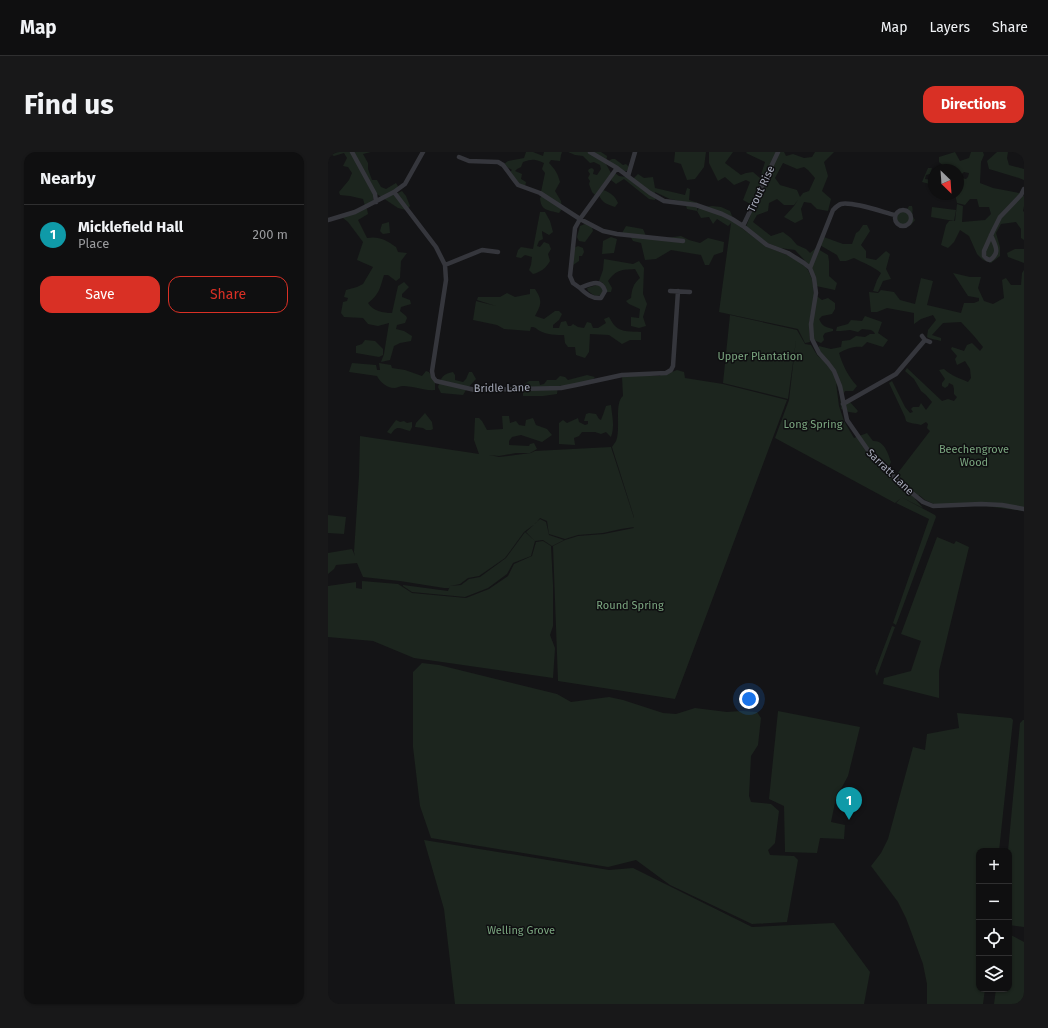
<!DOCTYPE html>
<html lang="en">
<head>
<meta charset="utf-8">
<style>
  body { margin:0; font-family:"Fira Sans",sans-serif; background:#181819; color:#f1f3f6 }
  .controls { position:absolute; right:12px; bottom:12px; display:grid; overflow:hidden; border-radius:8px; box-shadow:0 1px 3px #0004 }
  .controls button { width:36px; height:36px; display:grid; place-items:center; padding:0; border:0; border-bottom:1px solid #2f2f30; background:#0f0f10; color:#f1f3f6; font:20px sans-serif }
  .compass { position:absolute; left:600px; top:12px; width:36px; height:36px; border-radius:50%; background:#0f0f10; box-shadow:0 1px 3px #0004; rotate:155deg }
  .you { position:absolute; left:421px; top:547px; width:14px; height:14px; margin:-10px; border:3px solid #fff; border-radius:50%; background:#1a73e8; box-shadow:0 0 0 6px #1a73e833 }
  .badge { display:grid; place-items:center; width:26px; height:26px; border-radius:50%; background:#d93025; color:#fff; font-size:13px; font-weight:700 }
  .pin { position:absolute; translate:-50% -33px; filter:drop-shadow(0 1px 2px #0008) }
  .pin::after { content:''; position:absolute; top:21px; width:14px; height:12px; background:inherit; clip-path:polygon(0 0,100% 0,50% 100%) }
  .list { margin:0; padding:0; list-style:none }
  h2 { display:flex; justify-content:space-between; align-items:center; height:52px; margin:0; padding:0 16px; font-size:17px }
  h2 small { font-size:13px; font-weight:400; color:#9b9c9f }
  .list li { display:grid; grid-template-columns:26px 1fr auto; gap:12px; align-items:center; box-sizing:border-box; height:60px; padding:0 16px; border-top:1px solid #2f2f30 }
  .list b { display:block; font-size:15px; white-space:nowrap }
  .list p { margin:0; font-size:13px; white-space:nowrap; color:#9b9c9f }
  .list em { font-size:13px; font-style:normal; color:#9b9c9f }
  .actions { display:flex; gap:8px; padding:12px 16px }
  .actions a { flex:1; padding:9px 0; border:1px solid #d93025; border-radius:12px; text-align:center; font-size:14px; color:#d93025 }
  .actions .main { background:#d93025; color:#fff }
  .icon { flex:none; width:22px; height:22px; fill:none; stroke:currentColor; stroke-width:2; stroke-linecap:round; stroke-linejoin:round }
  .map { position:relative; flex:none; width:696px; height:852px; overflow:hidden; border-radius:12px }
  header { display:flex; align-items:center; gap:24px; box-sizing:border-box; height:56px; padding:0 20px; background:#0f0f10; border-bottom:1px solid #2f2f30 }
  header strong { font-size:19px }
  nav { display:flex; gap:22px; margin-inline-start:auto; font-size:14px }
  .intro { display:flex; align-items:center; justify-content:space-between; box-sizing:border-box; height:96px; padding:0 24px }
  h1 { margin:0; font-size:28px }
  .button { padding:10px 18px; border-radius:12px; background:#d93025; color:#fff; font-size:14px; font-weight:700 }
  main { display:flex; gap:24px; padding:0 24px }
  aside { flex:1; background:#0f0f10; border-radius:12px; box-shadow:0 1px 3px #0004 }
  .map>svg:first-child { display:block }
</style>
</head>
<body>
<header>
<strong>Map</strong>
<nav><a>Map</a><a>Layers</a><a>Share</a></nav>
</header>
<div class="intro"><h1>Find us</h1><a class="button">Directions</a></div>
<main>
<aside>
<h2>Nearby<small></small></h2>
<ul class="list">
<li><span class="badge" style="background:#0f9aa8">1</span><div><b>Micklefield Hall</b><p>Place</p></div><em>200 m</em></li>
</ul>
<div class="actions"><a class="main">Save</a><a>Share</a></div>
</aside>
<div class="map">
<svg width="696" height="852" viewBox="0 0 696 852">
  <rect width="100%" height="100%" fill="#141416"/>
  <path fill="#1c251e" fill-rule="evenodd" d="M0,0H43L35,2L40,11V17L44,28H49L53,35L58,37L68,31L70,34L66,43L74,39L78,44L82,54L78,58L70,56L49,42L45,44V50L37,54L35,47L22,44L12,43L11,40L21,28L24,21L20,15L15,14L19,6L16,1L6,4L0,1Z
    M198,0H205L215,4L216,0H234L233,3L232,9L223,8L221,11C227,17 230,22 232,30L227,39L233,49L234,57L231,61C220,58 213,59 212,46L216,42L213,40L217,21L214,17L216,11C206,7 205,7 195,10L193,15L189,17L187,19L194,22L193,27L198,30L197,35L191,32L182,20L184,18L179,15L176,12L180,9L196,6Z
    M240,0H273L279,4L278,12L283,21L267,43L264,40L261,32L262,29L260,26L262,22L260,19L261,17L264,16L266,18L265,22L269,23L273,17L272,13L266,10L262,11L255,4L247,3Z
    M347,0H378L376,15L367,27L359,28L353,12L346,10L347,1Z
    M381,0H405L397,11L413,23L418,21L425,20L432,26L437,10L418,1L419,0H456L458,4L465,2L476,6L484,5L487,0H506L496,10L500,24L494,39L503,47L500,59L489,57L483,51L476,50L473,57L475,67L467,71L456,65L466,54L470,48L466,53H456L449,47L441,51L440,59L429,63L425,70L443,84L455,80L463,86L469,93L478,97L482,101L488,96L500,103L501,109V124L509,131L507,138L488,134L480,112L467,98L452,96L440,91L418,75L426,54L415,48L422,30L418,28L406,33L397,25L390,29L381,11ZM455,11L469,17L476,15L480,18L487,26L481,39L475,41L472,45L469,38L452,33L447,26Z
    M627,0L632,9L641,6L643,0H655L656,3L653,10L652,31L665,36L691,41L696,44V54L695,59L696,60V88L693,86V77L688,70L673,72L668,81L672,95V104L663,111L655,108L649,102L641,84L632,78L626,90L620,96L613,93L618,73L621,69H627L629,52L635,54L634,70L657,68L663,62L661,55H651L649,47H642L637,53L629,51L627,42H630V30H634V27H630V25L638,27L640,25L641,21L636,20L631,24L630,18H620L611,10V5Z
    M669,0H680L679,6L681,13L696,17V28L691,26L661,17L659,9Z
    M284,7H287L295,13L298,12L301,15L299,19L295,20L280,9Z
    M600,16H604L602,22L598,23L597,27L606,28V33L594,30Z
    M287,21L291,24L306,26L310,22L316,26L325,25L327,36L357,43L359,36L362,37L361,48L370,51L369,59L359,57L357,50L342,47L327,40V48L321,47L296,27L288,32L283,28Z
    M275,38C282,40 287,44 290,51L287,55C279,52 274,51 271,43Z
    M384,54L393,55L402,59L407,71L439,95L459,103L475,112L480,118L484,127L486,142L494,148L500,146L507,151V157L504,162L494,164L491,167C494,174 497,175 505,177V179L497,181L495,184L496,188L493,191L488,189L483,185L484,155L481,172L482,190L477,191L470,177L391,160L403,71L400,74L389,67L385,72L381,65L373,66L369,59L371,56Z
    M581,54H584C586,60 582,62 587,68L583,73C577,72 573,74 569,69V61L573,59H578Z
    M36,55L39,57L40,62L30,68L39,86C51,84 58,88 68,95L70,100L79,101L73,109L72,126L68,129L60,123H56C52,136 51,143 40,151C45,159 55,161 64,161L70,134L76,130L81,135L74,142V145L82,148L83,152L73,155L72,159L78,164L79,166L77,171L69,173L68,177L76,179L84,184L83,189L72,191L66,194L62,208L53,210L56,202L61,171L50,174L40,172L35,166L16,165L13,161L15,150L19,149L20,146L16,145L18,138L29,135L35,132L45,115L29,108L35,90L20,70L15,66L17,61Z
    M604,55L628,58L626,69L603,65Z
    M212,60H217L222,69L225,80L221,83L214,79V81L215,87L211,89L209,94L212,95L216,90L221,92L223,97L220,102L222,109C218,116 213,120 205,122L201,118L203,113L204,105L197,103L193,106L188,105L190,98L193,95L205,97Z
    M61,70L62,81L55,82L52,79L54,72Z
    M257,72L264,75L265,79L257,90L251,89L249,85L252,74Z
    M535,73H539L542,79L533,93L538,99V106L548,108L558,99L562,102L558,117L563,127L555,129L550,140L545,139L549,128L553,121C545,114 535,111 526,106L518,109H512L509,103L490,92L493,84L515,92H524L528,81L531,79Z
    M298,74L315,77L318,84L338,86L353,84L361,88L372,91L380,86L396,90L395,100L386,103L381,113H377L373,103L343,98L328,107L317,108L313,91L305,89L301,82L294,81Z
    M283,85L289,87L286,101L274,102L275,89Z
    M250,94L255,96L256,100L254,104H251V109L245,113L246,96Z
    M687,97H696V111L680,105L679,101Z
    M276,107L305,112L311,109L316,116L315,142L319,152L315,165L318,174L311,176L303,174V165L311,166L312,157L301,152L298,149L303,146C304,137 305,132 312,126L307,117C293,118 289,117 280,129L284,136L283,140H278L275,135V131L271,129L275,118Z
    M696,118V359L649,353L606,352L597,348L591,343L587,347L595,356L573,345L607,363L608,365L568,473L565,471L601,367L568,351L573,346L567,351L447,286L461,248L468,188L460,247L395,231L402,163L469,178L477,192L483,193L489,203L493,207L489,202L491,194L503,197L513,195L514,189L522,188L528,184L537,185L542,182H547L546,180L543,178L534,177L530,180L522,178L513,179H508L509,175L520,172L523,168L534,169L537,164L554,170L550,181L560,188L555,195L539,190L534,195C526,194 518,197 511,201C515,214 520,224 529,234L525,239H517L514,245L516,250H522L530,259L528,261L521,260L513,257L512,242L508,231L511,254L516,269L526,286L539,281L545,289C556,288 560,301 563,310L558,321L562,325L568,322L585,338L569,322L602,279L599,276L600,272L598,270L593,273C588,271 582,272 578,269L577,265L561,231L564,229L577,255L582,261L585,260L583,257L585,255H591L593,251L598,258L604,250L598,243L593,239L586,227L577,219L579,216L614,249L620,247L626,249L629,245L626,242V237L625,233L621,231L620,234L617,236L614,234V231L617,227L611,218L616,217C624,224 631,226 640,230L643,226L642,217L637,209L629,213L627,207L629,204L623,197L624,195L636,199L639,193L644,191L652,199L655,195L646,184L633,170L615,171L604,183L613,186V189C608,187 604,188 599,185L600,178L608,168L605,163L593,167L586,172V161L559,156L549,160H543L541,140L550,141L553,138L566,140L572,148L587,152L593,126L605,129L599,153L633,161L636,151H646L651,149V146L640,144L625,121L642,125H653L650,136L656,149L665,152L676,146L674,128L678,126L683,133H693L694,121Z
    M269,133L273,134L275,139L273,143L267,144L260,139L259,136Z
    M202,137H207C215,149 213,153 207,164L216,167L227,159H231L234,162L231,168L225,173V176H231L233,170L238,169L240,174H243L245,172L250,175L256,176L259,170L263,171L265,176H270L278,171L276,167L281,165C283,168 285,172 287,174C294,181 304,179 313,180V188H302L294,192L281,183L262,182L261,200L257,206L248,203L247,195H240L237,191L236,183C229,183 219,183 212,179C208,177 208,175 203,175L202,179L176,177L169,173L145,168L148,149L168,154L149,148L150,145H172L179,141L187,145L202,142Z
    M37,188L47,189L55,197V203L51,205L28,201V194L34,192Z
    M24,211L48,213L49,218H52L51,211L63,213L64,216L77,218L94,224L98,219L101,220L107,230V238C96,239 86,234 75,234C72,234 69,236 66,236C59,236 52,230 49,224L21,220Z
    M340,218L344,220L349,218L356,220L357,226L395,232L459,248L347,547L230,529L225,394L237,388L250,384L276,382L306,376V365L284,295C285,293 287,291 288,289C293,278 286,251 295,244L294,225L318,220L325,224H332L334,220Z
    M125,220L127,223V228L135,230L138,227L141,220H144L148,227L138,238L135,243L113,241L110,235C113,225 115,222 125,220Z
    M259,223L267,225C265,227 264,229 263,230C256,235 239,233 230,234L229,242L215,244H195V233L201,229H211L212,233L216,232L219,228H228L232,224L237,225L240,228Z
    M283,253C284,264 287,274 283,285L278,280L273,282L267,280H254L251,284L246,286L247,293L231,292V271L235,268L239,271L250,266L251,270L257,273L260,272V269H256L258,262L261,261L268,262L271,267L273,268L276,260L278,254Z
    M97,261L104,270L105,277L103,278H98L95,276L87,275L88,271Z
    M174,264H181L182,271L188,269L191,273L197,274L198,268L205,266L208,273L219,277L224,283L214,290L193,283L184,285L181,289V293L201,294L202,292L206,291L209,297L202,301H188L171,304L161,303L171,305L203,301L207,299L283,295L306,366L295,375L306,366V375L293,377L275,381L250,383L237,387L221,382L219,369L212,366L208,371L196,380L177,406L151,424L140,426L132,432L122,434L121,436H116L72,429L35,425L29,411L8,413L6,417L0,422V401L24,397L27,404L26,400L31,324L32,284L151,302L146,288L147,266H151L154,269L159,278L175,277Z
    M68,268L72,270L76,269L79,271L84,270V275L82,279C71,276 69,273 63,282L59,280Z
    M0,363L18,365L16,382L0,381Z
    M212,367L218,370L221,383L236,388L224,394L215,388L207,389L198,380Z
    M197,380L207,389L203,404L185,411L179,422L160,436L137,445L84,440L75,434V433L120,439L122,434L133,433L141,427L152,425L178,406Z
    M609,385L626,392L628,389L641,395L611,519V546L555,532L556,526L583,519L593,489L573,482Z
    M215,389L223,394L225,433V474L222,483L227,496L225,526L86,506L45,489L0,485V434L28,430V436L34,437V429L70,432L84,441L138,446L161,437L180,424L186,412L204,404L208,390Z
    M564,474L567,475L549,524L547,519Z
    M94,511L111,513L229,542L243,550L281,545L295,548L335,561L348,562L367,556L399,560L414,559L429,560L433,566L430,593L423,604L421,644L423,650L443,652L451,659L447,691L440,698L442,703L466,704L470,708L459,770L424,772L342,733L308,708L280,715L103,686L92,654L85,595V520Z
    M450,559L532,575L520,624L514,635L509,641L503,670L517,673L516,687L492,686L489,701L457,700L456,654L441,647Z
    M629,561L683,566L685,568L671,699H651V837H657L655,852H599V832L595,812L578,766L570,750L543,714L553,701L560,687L585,595L597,598L599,582L631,576Z
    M695,568H696V775L681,773V699H680L692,571Z
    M96,688L281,718L305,716L424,775L506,771L542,820L536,852H127L116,757Z
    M681,782L696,790V852H666L668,837H681Z"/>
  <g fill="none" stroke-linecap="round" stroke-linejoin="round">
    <path stroke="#35363c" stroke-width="4.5" d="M24,0L47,42L48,50
      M262,0L289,16L322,41L336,49L368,53L394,62L404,67L415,74L439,93L460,101L476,111L482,116L486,126L488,141L483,172L484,187L491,201L500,211L506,219L512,234L519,268L544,304L579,337L595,350L605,354L653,352L674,353L696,357
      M131,5L141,9L170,10L175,13L190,33L212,41L252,67L275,79L289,82L355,89
      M300,24L307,0
      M66,40L108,95L117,113L118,128L104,219L105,225L108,229L147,238L233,236L248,233L294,223L338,221L343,218L345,214L350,139
      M567 66a8 8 0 1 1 16 0a8 8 0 1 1-16 0Z
      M0,68L27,60L66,40L77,32L95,0
      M415,74L450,0
      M663,83C667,94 673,100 662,108L659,107L656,104V99L665,79L672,65L693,43L696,37
      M117,113L154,98L170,100
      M482,116L505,58C507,56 510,53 513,52C523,49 555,60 567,63
      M252,136C258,142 264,147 273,146L277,139C273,126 262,132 252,136L245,131L242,124L247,76L252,67L289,16
      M342,139L362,140
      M594,184L597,188L602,190
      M515,252L568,222L597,188"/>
  </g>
  <g text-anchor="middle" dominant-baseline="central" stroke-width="3" stroke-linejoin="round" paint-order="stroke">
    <g font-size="11" fill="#a5a9b8" stroke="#0f0f11">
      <text transform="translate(433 37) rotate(-65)">Trout Rise</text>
      <text transform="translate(174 236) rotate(-1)">Bridle Lane</text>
      <text transform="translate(562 320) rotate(44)">Sarratt Lane</text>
    </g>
    <g font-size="11" fill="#7aa57f" stroke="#0f0f11">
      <text x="432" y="204">Upper Plantation</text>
      <text x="485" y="272">Long Spring</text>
      <text x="646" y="297">Beechengrove<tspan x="646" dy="13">Wood</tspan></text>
      <text x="302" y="453">Round Spring</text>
      <text x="193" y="778">Welling Grove</text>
    </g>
  </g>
</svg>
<div class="controls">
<button>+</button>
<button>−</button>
<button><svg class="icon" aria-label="locate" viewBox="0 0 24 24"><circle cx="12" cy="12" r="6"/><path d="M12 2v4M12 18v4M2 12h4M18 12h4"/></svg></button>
<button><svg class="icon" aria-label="layers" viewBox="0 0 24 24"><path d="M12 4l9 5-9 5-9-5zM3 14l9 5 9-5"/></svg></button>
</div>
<svg class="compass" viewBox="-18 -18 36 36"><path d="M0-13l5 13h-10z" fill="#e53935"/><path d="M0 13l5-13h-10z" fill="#9b9c9f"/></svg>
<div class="you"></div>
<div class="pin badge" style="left:521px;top:668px;background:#0f9aa8">1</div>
</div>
</main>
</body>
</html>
